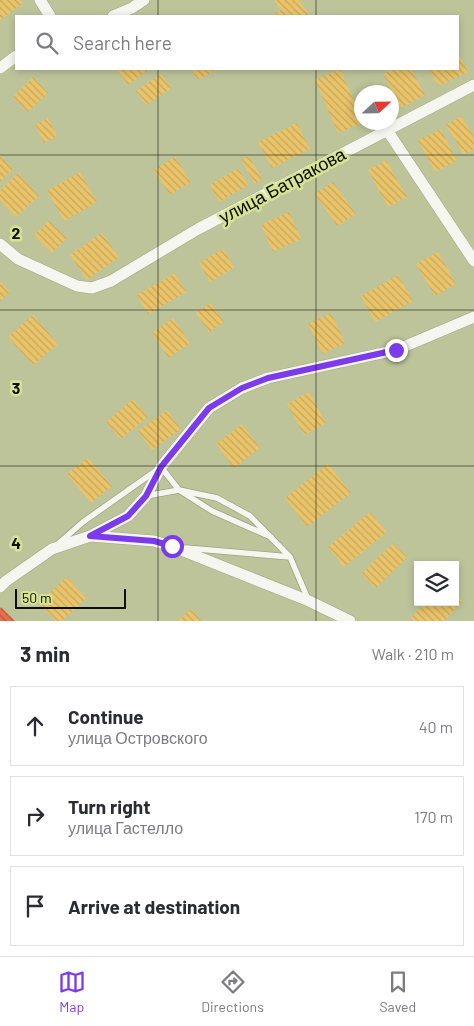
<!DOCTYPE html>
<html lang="en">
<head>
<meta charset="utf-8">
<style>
  body { margin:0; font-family:Barlow,sans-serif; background:#f2f2f3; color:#2b2b33 }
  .controls { position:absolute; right:15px; bottom:15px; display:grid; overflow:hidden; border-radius:0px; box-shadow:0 2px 8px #0003 }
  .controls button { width:45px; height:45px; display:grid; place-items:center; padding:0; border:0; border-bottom:1px solid #e1e1e2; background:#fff; color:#2b2b33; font:25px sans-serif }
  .compass { position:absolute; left:354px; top:85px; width:45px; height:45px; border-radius:50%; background:#fff; box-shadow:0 2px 8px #0003; rotate:68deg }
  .scale { position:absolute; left:15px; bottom:12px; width:111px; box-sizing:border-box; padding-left:5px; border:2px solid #0c0e00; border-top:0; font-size:14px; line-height:18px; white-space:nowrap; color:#0c0e00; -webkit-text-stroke:4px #d7e395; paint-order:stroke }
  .stop { position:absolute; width:15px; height:15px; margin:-11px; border:4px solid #7c3aed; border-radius:50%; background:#fff }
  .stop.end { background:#7c3aed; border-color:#fff; box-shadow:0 1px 5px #0008 }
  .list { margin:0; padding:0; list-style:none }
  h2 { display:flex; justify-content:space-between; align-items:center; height:65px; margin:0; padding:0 20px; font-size:21px }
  h2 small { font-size:16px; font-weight:400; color:#7c7c81 }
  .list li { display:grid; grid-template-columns:32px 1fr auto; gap:15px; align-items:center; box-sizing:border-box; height:80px; margin:0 10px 10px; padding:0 10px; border:1px solid #e1e1e2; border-radius:0px }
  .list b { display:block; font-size:19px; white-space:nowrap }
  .list p { margin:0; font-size:16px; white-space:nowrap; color:#7c7c81 }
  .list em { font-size:16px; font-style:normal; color:#7c7c81 }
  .icon { flex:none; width:28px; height:28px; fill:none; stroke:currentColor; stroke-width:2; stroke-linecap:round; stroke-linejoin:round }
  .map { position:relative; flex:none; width:474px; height:621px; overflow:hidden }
  .search { position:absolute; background:#fff; box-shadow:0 2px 8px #0003; left:15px; right:15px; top:15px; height:55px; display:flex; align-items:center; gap:12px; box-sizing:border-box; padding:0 18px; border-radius:0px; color:#7c7c81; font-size:19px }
  .sheet { height:335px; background:#fff }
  nav { display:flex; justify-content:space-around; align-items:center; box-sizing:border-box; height:70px; border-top:1px solid #e1e1e2; background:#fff; font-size:14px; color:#7c7c81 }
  nav a { display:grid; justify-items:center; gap:2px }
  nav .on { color:#7c3aed }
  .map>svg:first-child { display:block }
</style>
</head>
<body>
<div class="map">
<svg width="474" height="621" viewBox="0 0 474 621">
  <defs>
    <pattern id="homes-back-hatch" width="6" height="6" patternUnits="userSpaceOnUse" patternTransform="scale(1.25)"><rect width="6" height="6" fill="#e9c46a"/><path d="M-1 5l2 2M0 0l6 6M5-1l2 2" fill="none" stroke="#c7a75a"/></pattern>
    <pattern id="shops-back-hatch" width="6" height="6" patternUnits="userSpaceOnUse" patternTransform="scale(1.25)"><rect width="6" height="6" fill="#e76f51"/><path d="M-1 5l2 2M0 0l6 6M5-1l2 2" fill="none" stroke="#ba5a41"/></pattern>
  </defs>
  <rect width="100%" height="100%" fill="#bec49a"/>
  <path fill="url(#homes-back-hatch)" d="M0,0H20L23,3L0,20Z
    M274,0H299L309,14L305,16H272L281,10Z
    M458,51L468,72L438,86L429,69H458Z
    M117,69H150L128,85Z
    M191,69H217L198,80Z
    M340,69L362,119V123L338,133L315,80Z
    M393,69H411L425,95L401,108L383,74Z
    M161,74L171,88L146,105L136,91Z
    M33,77L48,93L28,112L13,97Z
    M461,116L474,137V149L464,155L446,125Z
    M48,118L57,136L44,143L35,125Z
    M297,123L310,149L272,168L258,142Z
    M441,129L457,161L435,172L418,140Z
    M0,155L13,169L0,182Z
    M249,156L262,179L255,184L241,160Z
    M175,157L191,182L170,195L154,170Z
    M386,160L407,197L388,207L368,170Z
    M238,168L248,185L219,202L210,185Z
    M80,172L97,202L64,221L47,191Z
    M18,173L39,196L16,217L0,200V190Z
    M333,182L356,214L337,226L315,194Z
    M289,212L301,239L273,252L261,225Z
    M49,221L67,238L52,253L34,235Z
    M102,233L119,257L87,280L70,255Z
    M223,249L234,268L210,282L199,263Z
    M438,252L456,284L435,296L416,264Z
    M175,273L186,292L148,314L137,295Z
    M398,275L413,301L375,322L361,296Z
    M0,281L10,292L0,301Z
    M211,303L224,322L209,332L196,313Z
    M331,313L345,343L323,354L308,324Z
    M33,315L58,344L33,365L8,337Z
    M173,318L190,343L169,358L152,333Z
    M309,392L326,423L304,435L287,404Z
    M133,399L148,417L121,439L106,422Z
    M167,410L181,429L152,450L138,431Z
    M242,424L260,448L234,468L216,444Z
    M88,458L112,486L91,503L67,474Z
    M328,464L351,493L307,527L285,498Z
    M370,512L387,532L344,567L328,547Z
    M393,543L407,557L376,588L361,574Z
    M67,577L86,598L62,621H56L39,603Z
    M455,593L463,601L444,621H415L411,618L426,602H455Z
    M191,609L202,621H178Z"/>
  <path fill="url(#shops-back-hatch)" d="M1,607L15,621H0V609Z"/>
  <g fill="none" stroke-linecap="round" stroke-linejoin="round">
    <g stroke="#9fa482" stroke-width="7">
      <path id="lane" d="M146,496L179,490L217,498L250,516L290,557L308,599
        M59,543L83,522L161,467L179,490L212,511L271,537
        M186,548L290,557"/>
    </g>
    <g stroke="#9fa482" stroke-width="12">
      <path id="street" d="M40,0L50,16
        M113,16L132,8L144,0
        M0,68L16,56
        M387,130L474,261
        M0,244L18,259L77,286L92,288L111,281L198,229L474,85
        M90,536L154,541L171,546L309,601L350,621
        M0,587L6,581L52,549L90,536L128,516L146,496L161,467L209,408L242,388L268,378L396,350L474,317"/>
    </g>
    <use href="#lane" stroke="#f5f6f0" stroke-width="5.5"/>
    <use href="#street" stroke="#f5f6f0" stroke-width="11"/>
  </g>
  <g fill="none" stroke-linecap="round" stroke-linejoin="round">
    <path stroke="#7c3aed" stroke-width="6" d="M172,546L154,541L90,536L128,516L146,496L161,467L209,408L242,388L268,378L396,350"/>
  </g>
  <path fill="none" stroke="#0c0e00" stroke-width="1" stroke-opacity="0.55" d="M158,0V16M316,0V16M158,69V621M316,69V621M0,155H474M0,310H474M0,466H474"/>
  <g text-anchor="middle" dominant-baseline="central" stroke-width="5" stroke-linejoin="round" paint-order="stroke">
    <g font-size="18" fill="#0c0e00" stroke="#d7e395">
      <text transform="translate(282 185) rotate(-28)">улица Батракова</text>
    </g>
  </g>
  <g font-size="16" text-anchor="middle" font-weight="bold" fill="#0c0e00" stroke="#d7e395" stroke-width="5" stroke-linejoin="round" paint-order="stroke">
    <text x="16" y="239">2</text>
    <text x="16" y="394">3</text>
    <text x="16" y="549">4</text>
  </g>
</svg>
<div class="controls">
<button><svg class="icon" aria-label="layers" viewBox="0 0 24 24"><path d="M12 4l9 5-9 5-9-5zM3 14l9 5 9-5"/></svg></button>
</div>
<svg class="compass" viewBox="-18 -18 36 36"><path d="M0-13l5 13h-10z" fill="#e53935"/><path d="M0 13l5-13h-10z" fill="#7c7c81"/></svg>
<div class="scale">50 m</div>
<div class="stop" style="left:172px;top:546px"></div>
<div class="stop end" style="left:396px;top:350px"></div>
<div class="search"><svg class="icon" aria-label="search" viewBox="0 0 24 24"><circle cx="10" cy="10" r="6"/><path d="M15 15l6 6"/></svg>Search here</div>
</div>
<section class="sheet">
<h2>3 min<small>Walk · 210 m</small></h2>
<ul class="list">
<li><svg class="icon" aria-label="ahead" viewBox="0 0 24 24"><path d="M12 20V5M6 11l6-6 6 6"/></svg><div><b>Continue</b><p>улица Островского</p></div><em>40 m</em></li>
<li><svg class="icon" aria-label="right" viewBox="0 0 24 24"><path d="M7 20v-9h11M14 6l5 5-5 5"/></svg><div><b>Turn right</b><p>улица Гастелло</p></div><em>170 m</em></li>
<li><svg class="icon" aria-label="arrive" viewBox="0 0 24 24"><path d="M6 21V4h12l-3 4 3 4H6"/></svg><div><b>Arrive at destination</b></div></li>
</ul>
</section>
<nav>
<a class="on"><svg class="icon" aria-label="map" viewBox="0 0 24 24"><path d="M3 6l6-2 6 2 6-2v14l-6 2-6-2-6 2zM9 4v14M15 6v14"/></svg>Map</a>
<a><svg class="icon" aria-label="directions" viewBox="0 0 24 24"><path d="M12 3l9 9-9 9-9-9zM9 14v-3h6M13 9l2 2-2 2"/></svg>Directions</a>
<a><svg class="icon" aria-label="saved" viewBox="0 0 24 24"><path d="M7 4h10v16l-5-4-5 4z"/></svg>Saved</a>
</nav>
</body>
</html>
